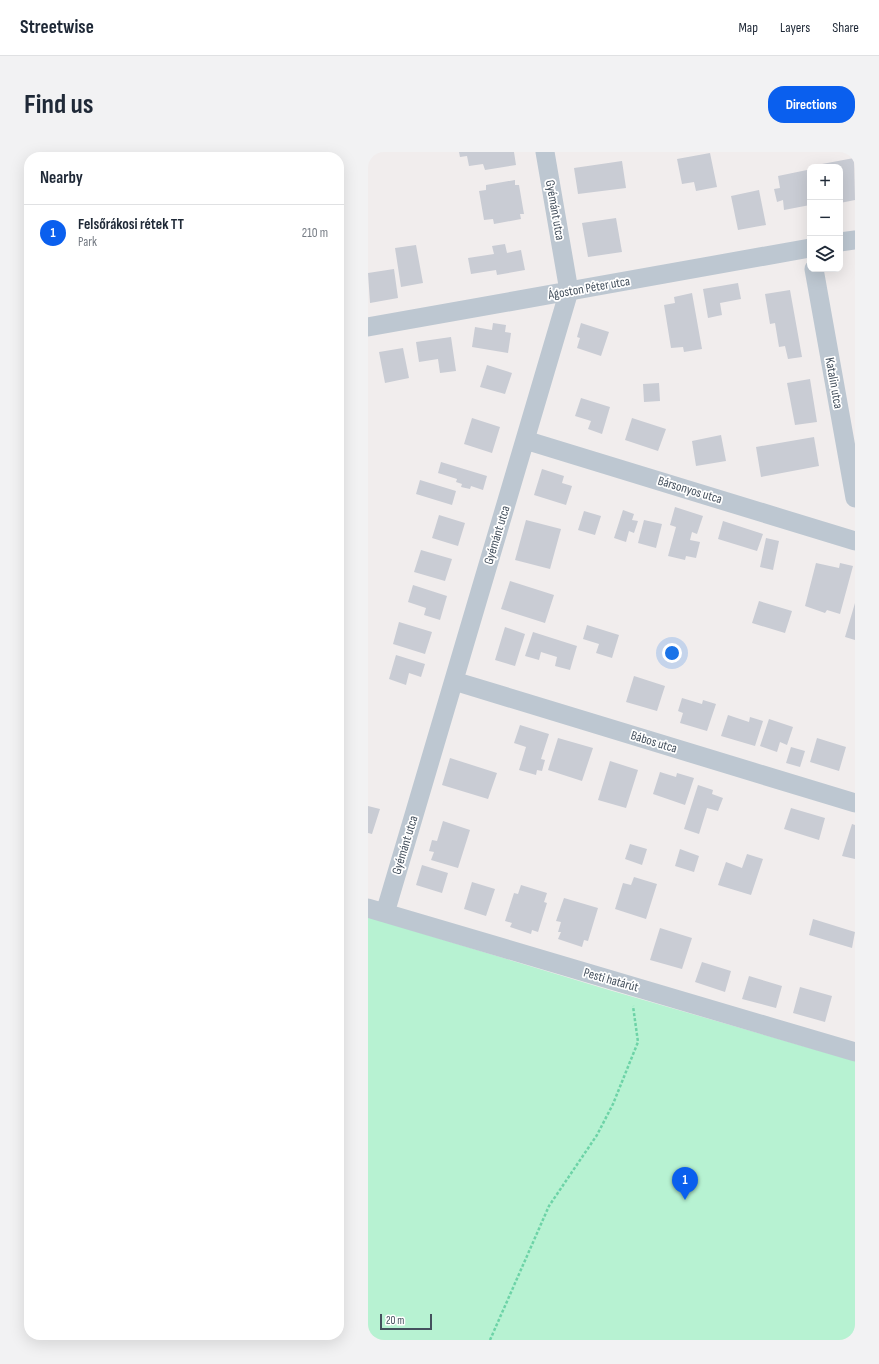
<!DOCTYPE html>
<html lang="en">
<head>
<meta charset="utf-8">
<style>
  body { margin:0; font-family:"Sofia Sans Condensed",sans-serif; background:#f2f2f3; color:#1f2937 }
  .controls { position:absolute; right:12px; top:12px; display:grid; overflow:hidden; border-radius:8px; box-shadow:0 4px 16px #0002 }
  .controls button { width:36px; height:36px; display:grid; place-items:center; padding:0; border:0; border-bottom:1px solid #e0e1e3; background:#fff; color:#1f2937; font:20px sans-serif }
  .scale { position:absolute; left:12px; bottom:10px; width:52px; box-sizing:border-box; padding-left:4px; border:2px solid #44505d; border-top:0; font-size:11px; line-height:14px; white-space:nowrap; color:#44505d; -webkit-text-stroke:3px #fff; paint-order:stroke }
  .you { position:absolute; left:304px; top:501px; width:14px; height:14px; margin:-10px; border:3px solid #fff; border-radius:50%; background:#1a73e8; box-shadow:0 0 0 6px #1a73e833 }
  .badge { display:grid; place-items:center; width:26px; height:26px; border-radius:50%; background:#0a5fee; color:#fff; font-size:13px; font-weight:700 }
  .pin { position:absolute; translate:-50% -33px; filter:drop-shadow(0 1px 2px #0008) }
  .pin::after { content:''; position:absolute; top:21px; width:14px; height:12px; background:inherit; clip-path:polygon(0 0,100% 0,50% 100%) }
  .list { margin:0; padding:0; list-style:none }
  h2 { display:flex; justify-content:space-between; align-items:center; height:52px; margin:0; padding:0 16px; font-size:17px }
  h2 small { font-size:13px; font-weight:400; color:#747a83 }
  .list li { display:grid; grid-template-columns:26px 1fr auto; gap:12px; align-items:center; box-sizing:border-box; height:56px; padding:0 16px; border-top:1px solid #e0e1e3 }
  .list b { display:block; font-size:15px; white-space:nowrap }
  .list p { margin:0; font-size:13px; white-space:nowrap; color:#747a83 }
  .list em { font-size:13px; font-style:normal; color:#747a83 }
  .icon { flex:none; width:22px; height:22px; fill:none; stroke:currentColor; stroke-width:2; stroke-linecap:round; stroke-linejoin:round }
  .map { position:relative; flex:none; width:487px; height:1188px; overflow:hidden; border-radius:16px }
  header { display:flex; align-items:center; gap:24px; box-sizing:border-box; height:56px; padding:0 20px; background:#fff; border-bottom:1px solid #e0e1e3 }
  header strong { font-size:19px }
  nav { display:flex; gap:22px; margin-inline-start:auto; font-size:14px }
  .intro { display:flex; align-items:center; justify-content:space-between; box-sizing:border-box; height:96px; padding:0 24px }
  h1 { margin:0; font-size:28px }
  .button { padding:10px 18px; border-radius:16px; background:#0a5fee; color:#fff; font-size:14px; font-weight:700 }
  main { display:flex; gap:24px; padding:0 24px }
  aside { flex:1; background:#fff; border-radius:16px; box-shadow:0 4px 16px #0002 }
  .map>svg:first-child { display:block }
</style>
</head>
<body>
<header>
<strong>Streetwise</strong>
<nav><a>Map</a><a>Layers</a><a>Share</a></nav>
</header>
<div class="intro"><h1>Find us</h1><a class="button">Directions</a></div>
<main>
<aside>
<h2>Nearby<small></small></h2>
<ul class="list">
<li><span class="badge">1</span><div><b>Felsőrákosi rétek TT</b><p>Park</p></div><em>210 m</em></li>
</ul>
</aside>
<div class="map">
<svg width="487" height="1188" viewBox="0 0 487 1188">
  <rect width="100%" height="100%" fill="#f1eded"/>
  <path fill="#b7f2d2" d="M0,765L241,838L487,909V1188H0Z"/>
  <path fill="#c9ccd4" d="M91,0H146L148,13L117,18L115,12L101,14L99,4L92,5Z
    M342,1L349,35L328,39L326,30L314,32L309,7Z
    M486,6L487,48L472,51V15H455L454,12Z
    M254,9L258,36L210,42L206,16Z
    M439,18L442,33V53L416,58L415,48L409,50L406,37L412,36L410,24Z
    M147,28V33H151L156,62H152L153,67L126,72L125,67L116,68L111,39L118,38V33Z
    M391,38L398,73L370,78L363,44Z
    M248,66L254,100L220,105L214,71Z
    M137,92L139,101L153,98L157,118L129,123L128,118L103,122L100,106L126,102L124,94Z
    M48,93L55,131L33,135L27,96Z
    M26,117L30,146L2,151L0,121Z
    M370,131L373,147L352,151L354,163L340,166L335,137Z
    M422,138L434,205L420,207L417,194L411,195L407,171L402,172L397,142Z
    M324,141L334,197L316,200L315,195L303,196L296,153L307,151L306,145Z
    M125,171L138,173L137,180L143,181L140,201L104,195L107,175L124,178Z
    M213,171L241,180L233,204L209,196L212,186L209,185Z
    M83,185L88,219L72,221L70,207L51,210L48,190Z
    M35,196L41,226L17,231L11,200Z
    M119,213L144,221L137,242L112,235Z
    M442,227L449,270L427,273L419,231Z
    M291,231L292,249L276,250L275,232Z
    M213,246L242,255L234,282L220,277L223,269L207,264Z
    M104,266L132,275L124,301L96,292Z
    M264,266L298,277L290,299L257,288Z
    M353,283L358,309L328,314L324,289Z
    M446,285L451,314L393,325L388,295Z
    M73,310L119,324L115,338L103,334L102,337L93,335L94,332L88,330L89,327L70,321Z
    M174,317L196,324L194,331L204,334L198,353L166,343Z
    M52,328L88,339L84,353L48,342Z
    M307,355L335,364L329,382L324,380L322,388L332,390L328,406L318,404L317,408L300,404L308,375L302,373Z
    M255,358L266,362L264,368L270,369L266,381L261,379L258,390L246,386Z
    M216,359L233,364L227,383L210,378Z
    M71,363L97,371L90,394L64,386Z
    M158,368L193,377L182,417L147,408Z
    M276,368L294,372L288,396L270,391Z
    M355,369L395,382L389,399L350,387Z
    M398,386L411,389L405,418L392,415Z
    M53,398L84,407L77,429L46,420Z
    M448,411L471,416L472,411L485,414L472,462L459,458L457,461L437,454Z
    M142,429L186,443L177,471L133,457Z
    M45,433L79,444L72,468L56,463L58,456L40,450Z
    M391,449L424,459L417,481L384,471Z
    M487,451V488L477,485Z
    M31,470L64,480L57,502L25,492Z
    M219,473L251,483L244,506L228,501L231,492L215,487Z
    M137,475L157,482L147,514L127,508Z
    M165,480L209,494L202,518L187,514L189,505L173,500L171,508L157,504Z
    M28,503L57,512L53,525L41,521L38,533L21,527Z
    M266,524L297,534L289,559L258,550Z
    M314,546L334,552L335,548L348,552L339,579L312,571L315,561L310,559Z
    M360,563L381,570L382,565L395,569L387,594L353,584Z
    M401,567L425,575L419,593L412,590L409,600L392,594Z
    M152,573L181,582L173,607L177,608L174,619L169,618L168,623L151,618L158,595L146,591Z
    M190,586L225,596L214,629L180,618Z
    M449,586L478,595L471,619L442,610Z
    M423,595L437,599L432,615L418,611Z
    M82,606L129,621L120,647L74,633Z
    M242,609L270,618L258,656L230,648Z
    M292,620L308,625L309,621L326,626L317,653L285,642Z
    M330,633L345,638L344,642L355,646L350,659L339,656L331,682L316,677Z
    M0,654L12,657L4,682L0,681Z
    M423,656L457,666L451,688L416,677Z
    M75,669L102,678L90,716L63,708L66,700L61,699L64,688L69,689Z
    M484,672L487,673V707L474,704Z
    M262,692L279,697L274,713L257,707Z
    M312,697L331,704L326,720L307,714Z
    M379,702L395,707L383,743L350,733L358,710L374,716Z
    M54,713L80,721L74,741L48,733Z
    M266,725L289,732L278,767L247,757L255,731L263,733Z
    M104,730L127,737L118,764L96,757Z
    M153,733L179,741L176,750L179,751L170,780L164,778L163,782L142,775L144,771L137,769L146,741L150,742Z
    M196,746L230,756L220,789L216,788L214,795L190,787L193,780H190L193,770L188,769Z
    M445,767L487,780L484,796L441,783Z
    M292,776L324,786L314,817L282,808Z
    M334,810L363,819L357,840L327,830Z
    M381,824L414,834L408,856L374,847Z
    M432,835L464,844L457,870L425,861Z"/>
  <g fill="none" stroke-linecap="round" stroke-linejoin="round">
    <path stroke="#6dd3a7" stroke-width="2.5" stroke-dasharray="3 2" stroke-linecap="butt" d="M122,1188L181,1054L229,983L245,952L270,890L265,854"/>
    <path stroke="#bdc7d1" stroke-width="19" d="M472,90L487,88
      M446,117L487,346
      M0,175L442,96
      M157,288L487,389
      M86,529L487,651
      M0,756L487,900
      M17,761L201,139L177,0"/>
  </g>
  <g text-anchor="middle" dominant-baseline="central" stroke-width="3.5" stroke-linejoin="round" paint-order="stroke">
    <g font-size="13" fill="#44505d" stroke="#fff">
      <text transform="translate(187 58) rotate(80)">Gyémánt utca</text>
      <text transform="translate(221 136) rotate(-10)">Ágoston Péter utca</text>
      <text transform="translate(466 231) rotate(80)">Katalin utca</text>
      <text transform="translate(322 338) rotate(17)">Bársonyos utca</text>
      <text transform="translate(129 383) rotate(-73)">Gyémánt utca</text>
      <text transform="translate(286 590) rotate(17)">Bábos utca</text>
      <text transform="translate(37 693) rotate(-73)">Gyémánt utca</text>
      <text transform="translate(243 828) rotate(16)">Pesti határút</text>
    </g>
  </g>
</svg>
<div class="controls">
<button>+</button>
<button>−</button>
<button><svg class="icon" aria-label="layers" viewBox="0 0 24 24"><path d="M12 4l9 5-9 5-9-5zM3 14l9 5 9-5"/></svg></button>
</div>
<div class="scale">20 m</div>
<div class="you"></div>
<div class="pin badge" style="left:317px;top:1048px">1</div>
</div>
</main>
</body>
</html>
